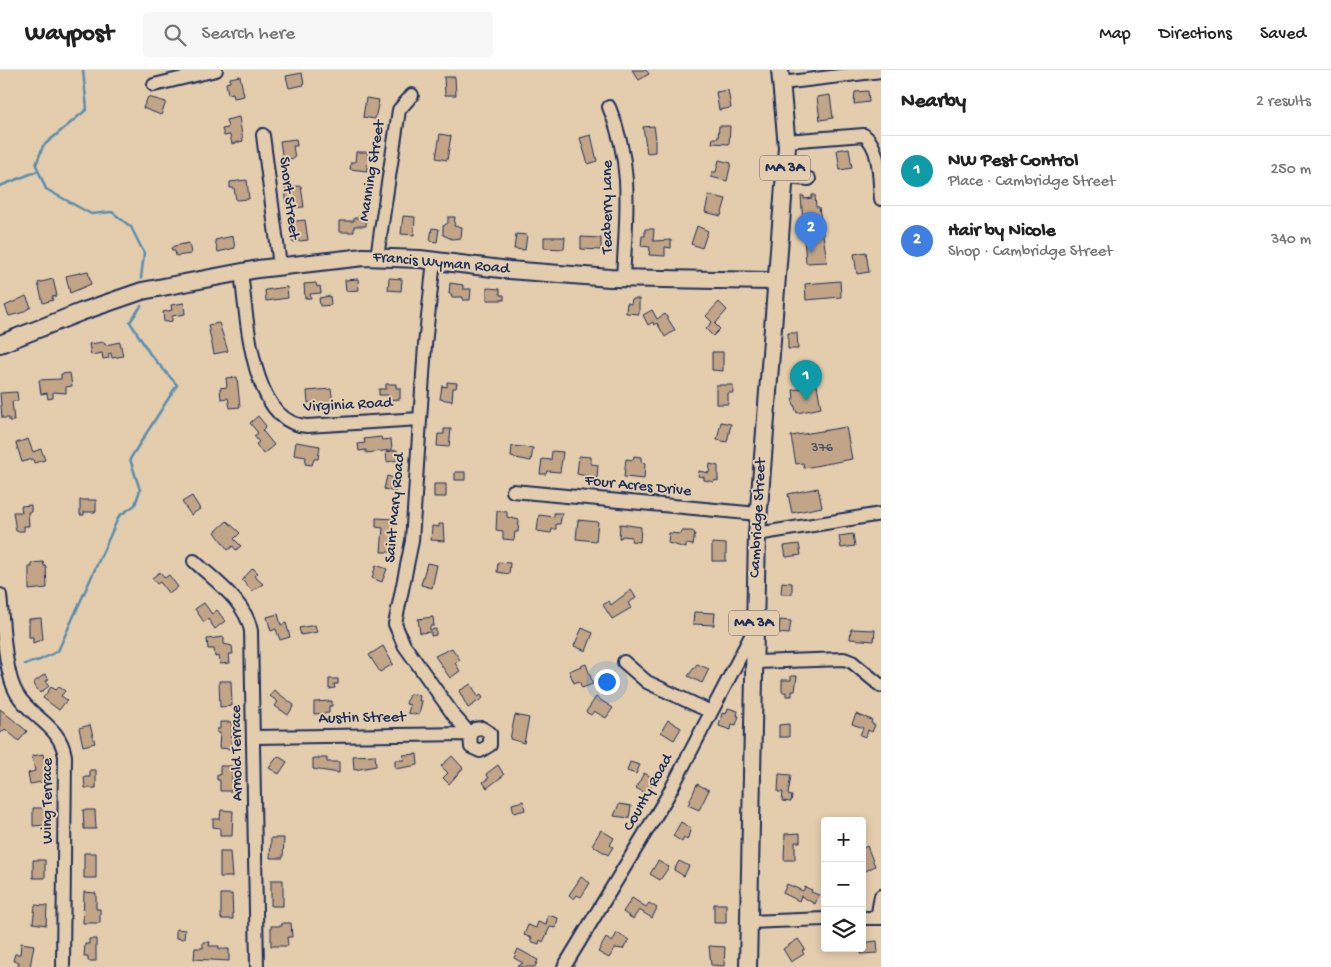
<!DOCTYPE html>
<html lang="en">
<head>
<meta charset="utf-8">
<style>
  body { margin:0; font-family:"Gochi Hand",sans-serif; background:#f6f6f6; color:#222 }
  .controls { position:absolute; right:15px; bottom:15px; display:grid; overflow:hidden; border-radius:5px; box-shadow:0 2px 8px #0003 }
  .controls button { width:45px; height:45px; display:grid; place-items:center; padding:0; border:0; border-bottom:1px solid #e0e0e0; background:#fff; color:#222; font:25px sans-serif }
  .you { position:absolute; left:606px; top:611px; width:18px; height:18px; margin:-12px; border:4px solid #fff; border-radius:50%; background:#1a73e8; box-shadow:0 0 0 8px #1a73e833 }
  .badge { display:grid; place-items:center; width:32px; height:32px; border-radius:50%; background:#0f766e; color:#fff; font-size:16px; font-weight:700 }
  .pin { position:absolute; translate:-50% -41px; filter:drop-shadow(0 1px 2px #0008) }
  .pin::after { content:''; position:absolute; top:26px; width:18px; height:15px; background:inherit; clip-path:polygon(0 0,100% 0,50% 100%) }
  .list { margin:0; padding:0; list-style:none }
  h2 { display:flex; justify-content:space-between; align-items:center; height:65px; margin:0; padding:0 20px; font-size:21px }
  h2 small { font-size:16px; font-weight:400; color:#767676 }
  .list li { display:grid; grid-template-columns:32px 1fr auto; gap:15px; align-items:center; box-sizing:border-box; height:70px; padding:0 20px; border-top:1px solid #e0e0e0 }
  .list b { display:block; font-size:19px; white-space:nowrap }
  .list p { margin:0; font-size:16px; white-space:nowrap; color:#767676 }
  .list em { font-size:16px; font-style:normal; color:#767676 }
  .icon { flex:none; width:28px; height:28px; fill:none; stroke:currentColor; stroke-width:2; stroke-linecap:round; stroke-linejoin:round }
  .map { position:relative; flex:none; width:881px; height:897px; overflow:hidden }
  header { display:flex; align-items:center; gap:30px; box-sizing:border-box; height:70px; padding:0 25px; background:#fff; border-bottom:1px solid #e0e0e0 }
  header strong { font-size:24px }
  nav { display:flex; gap:28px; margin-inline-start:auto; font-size:18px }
  .search { width:350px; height:45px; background:#f6f6f6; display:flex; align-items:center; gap:12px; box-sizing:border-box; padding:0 18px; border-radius:5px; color:#767676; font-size:19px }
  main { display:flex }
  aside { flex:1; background:#fff }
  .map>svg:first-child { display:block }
</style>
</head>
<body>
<header>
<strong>Waypost</strong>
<div class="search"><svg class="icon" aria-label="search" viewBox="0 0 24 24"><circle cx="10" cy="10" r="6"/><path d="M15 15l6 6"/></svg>Search here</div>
<nav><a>Map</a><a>Directions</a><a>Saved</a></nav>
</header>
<main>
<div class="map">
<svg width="881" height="897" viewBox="0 0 881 897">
  <rect width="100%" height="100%" fill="#e4cdad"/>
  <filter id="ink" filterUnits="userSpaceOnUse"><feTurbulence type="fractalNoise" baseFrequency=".02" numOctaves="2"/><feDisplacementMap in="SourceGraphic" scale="10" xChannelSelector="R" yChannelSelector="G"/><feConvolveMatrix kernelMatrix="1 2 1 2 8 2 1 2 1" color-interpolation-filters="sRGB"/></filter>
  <g filter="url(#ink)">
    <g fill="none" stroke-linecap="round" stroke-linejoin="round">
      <path stroke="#5a8eaf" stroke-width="2.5" d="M83,0L87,39L43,76L36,95L46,119L91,144L112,142L131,157L144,183L141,208
        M0,116L38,101
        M25,594L40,590L58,581L119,446L135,435L140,420L130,389L177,315L150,284L130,252L141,236
        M0,598H1"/>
    </g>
    <path fill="#c2a587" stroke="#1b2f5e" d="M632,0H646L649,4L639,10Z
      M302,3L304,15L289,18L286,6Z
      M240,6L244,26L234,28L233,23L228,24L226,13L230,12V8Z
      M444,7H455L456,25H445Z
      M728,20L731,38L719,40L716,22Z
      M868,21L869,32L854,34L855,22Z
      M830,25L833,48L820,50L817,27Z
      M148,27L166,32L161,45L143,38Z
      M366,28L379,30L375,49L363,47Z
      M239,47L243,71L232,74L230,65L224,66L222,59L228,58L226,50Z
      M654,56L656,69L655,70V82L647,83L643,57Z
      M719,56H730L729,74L712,73L713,68H718Z
      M440,64L451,66L447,90L436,88Z
      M591,65L597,91L588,94L580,68Z
      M296,69L297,76H293L295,88L283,90L280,71Z
      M849,78L852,98L840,100L837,80Z
      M356,82H368L367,101L350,99L351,92H355Z
      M719,90L731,93L727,111L711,107L712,102H716Z
      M247,110L249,129L236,130L234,118H230V112Z
      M301,116L304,137L287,138L285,117Z
      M709,125L726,129L721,146L705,142Z
      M812,125H815L816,137H819L827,192L806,193L801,126H804V129L812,128Z
      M359,146H366V156H354V162H339V151H354V148H359Z
      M403,146L415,147L414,165L401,164Z
      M448,147H455L454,156L462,157L461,168L452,169L443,165V156L448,153Z
      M305,150L308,170L292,172L289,152Z
      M697,156L708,161L702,178L691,174Z
      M432,158L439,159L437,172L430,171Z
      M645,159H654L653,171L671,170V178L665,177V186L649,185L650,177L641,176L642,166H645Z
      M516,164L527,165L525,180L514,179Z
      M233,166L235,178L218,182L215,170Z
      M544,167H565L564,179L544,178Z
      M581,167L601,168V180L581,179Z
      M189,173L191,184L176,186L175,181H172L171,178L174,176Z
      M866,182L869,202L857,204L854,184Z
      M88,201L91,214L70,223L66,206Z
      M389,208L402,209L401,221L388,220Z
      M53,209L57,226L52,227L53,230L43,233L38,213Z
      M358,209L359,220L346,221L345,210Z
      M840,211L841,227L806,230L805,214Z
      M316,213L317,217L320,216L321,223L310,224L311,228H305L304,214Z
      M450,213L463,215V219H471L470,230H463V227H451L452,224H449Z
      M287,217L288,228L266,231L265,220Z
      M487,218L500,219V225H504V230H487Z
      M26,226L31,237L21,243L9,246L5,236Z
      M330,226L331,235L320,236L319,228Z
      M632,229H639V244L626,243L627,233L631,234Z
      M719,232L727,240L715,254L720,259L713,266L706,259L712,252L706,246Z
      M184,233L185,244L172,246V251L164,252L163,242L172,240L171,235Z
      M652,240L657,249L665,244L675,260L665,267L657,253L654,255L653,252L648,255L643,245Z
      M219,253L228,281L214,284L208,255Z
      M788,263H797L798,279H788Z
      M104,272L105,275L120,272L123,286L112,288L111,283L108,284L109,288L103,289L102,283L91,285L89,274Z
      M712,282H723V301L712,300Z
      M70,303L72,316L66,317V323L53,322V328L48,329L47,323L41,324L39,310L61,309V304Z
      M237,307L240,337L230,338L228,328L221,329L220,318L227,317L226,308Z
      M447,312L457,313L456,318H453L452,331L440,329L442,316L447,317Z
      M386,314H396V318H400V329L388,330V325H379V319H386Z
      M716,315H733V323H728V334H716Z
      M817,315L821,338L797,343L792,329L794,328L793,320Z
      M331,319L333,334L315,336V332L308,333L307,321Z
      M17,322L18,331H12L14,351H9V348H2L0,323Z
      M258,346L266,356L262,360L274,375L263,384L256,374L259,372L254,366L258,363L250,353Z
      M721,352L731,354L727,372L717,370Z
      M846,357L852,389L804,398L803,393L796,394L791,366Z
      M444,359H451L449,377L437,376L438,364H444Z
      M381,367L382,370L391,369L392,380L366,383V380L359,381L358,374L365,373L364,369Z
      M28,369L33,382L41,379L45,390L34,393L33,389L22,392L16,373Z
      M296,372L320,376L318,389H314L312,395L305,394L306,387L294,385Z
      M512,376L533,378L531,391L511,387Z
      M397,380L398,390L387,392L386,382Z
      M552,381L563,382L560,402L547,401L546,404H540L542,389L551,390Z
      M579,386L591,387V394L598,395L597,408L577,404Z
      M634,386L641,387V392L645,393L644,409L624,407L626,389L633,390Z
      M710,394L718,396V411L715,410L714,412L704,410V407L698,406L699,401L709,403Z
      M455,402H465V410H455Z
      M387,406L397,409L395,422L384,419Z
      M434,414H446V427H434Z
      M818,418L822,437L792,443L788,424Z
      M192,426L200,439L191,445L182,432Z
      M80,430H96V442H84V445H80Z
      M31,435V442H28L29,456H24V461H16L13,442H22L21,436Z
      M497,441L507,442V447L519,450L518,462H515L514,470L503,469V461L496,460Z
      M554,443H562L560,454H556V459H552L551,463L537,461L539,445L554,447Z
      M376,448L395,449L391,482H381L383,458L376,457Z
      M578,450L598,452L596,471L576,469Z
      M227,451L240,463L234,469L241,476L236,480L233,476L228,480L215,462Z
      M439,454H443L444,471L431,470L432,456L439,457Z
      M620,454L641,457L640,472L631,471L632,467L622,466L621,468H619Z
      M682,461H692L695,463L693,475L686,474V478L668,473L669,463L681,464Z
      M853,464L855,476L841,478L839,466Z
      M712,473L726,474V491H712Z
      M799,474L801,485L786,487L784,476Z
      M43,492L44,496H46L47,518L29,520V497H32L31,493Z
      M498,492L510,493L509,504L497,502Z
      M427,493L437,495L432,518L421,515Z
      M376,495L387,499L382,512L372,508Z
      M253,498L258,503L254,506L263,514L252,521L242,510Z
      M160,502L165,508L169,505L178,517L169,524L160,512L157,514L152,508Z
      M782,512L792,513V524H781Z
      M631,520L636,528L628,533L631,538L612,549L603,535L609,531L611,535Z
      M204,533L212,544L217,540L225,551L215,559L208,549L204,552L195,539Z
      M694,542L715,543L714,555L693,554Z
      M278,544L281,555L286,553L290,567L280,570L276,559L271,561L267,547Z
      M433,547L434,556H430V560L436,559V565L431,566V562L420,563L418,549Z
      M41,548L43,569L33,573V567H29V549Z
      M780,550L791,551L789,564L779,563Z
      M315,555L317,562L301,565L299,558Z
      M582,558L593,563L586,581L574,576Z
      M851,559L875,560L874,571L850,569Z
      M224,567V574L232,576L233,584H229L230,593L220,594L219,586L215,587L214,579H208L207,569Z
      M383,576L393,594L380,602L369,585Z
      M452,578L460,590L455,593L460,601L450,608L435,586Z
      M586,594L593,614L582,618L579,611L574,613L569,601Z
      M697,594L709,599L702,613L688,606Z
      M45,604L49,609L46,611L49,616L40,623L33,613Z
      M791,606H797L795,621H792V626H786V622H782V610H791Z
      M329,609H338V614H334L335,618L329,619Z
      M219,611H231L232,636L220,637Z
      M471,614L478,627L481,625L483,628L468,638L459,621Z
      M51,617L56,620L59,617L65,621L61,626L67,630L59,640L43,628Z
      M274,620L294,635L288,645L275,636L278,632L270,626Z
      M409,624L420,626L419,631H422L419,645L408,643L410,635L406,634Z
      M596,627L613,638L606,648L594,641L591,645L586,642Z
      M332,631V636H329V643L314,644V632Z
      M728,638L738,641L737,646H739L736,655L732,654L731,660L719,656L722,643L726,644Z
      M0,639L27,661L19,671L5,659L0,664Z
      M856,644L872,650L871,653L875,655L872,662L868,660L866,667L860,665L863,658L852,654Z
      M515,645L529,648L524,673L510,669Z
      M668,650L681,658L674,670L661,662Z
      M220,652H232L231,679L219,678L220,663H217V659H220Z
      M789,654V667H779V655Z
      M90,655L95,673L83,676L79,658Z
      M43,684L48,711L30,714L28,703L35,701L32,686Z
      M417,684L418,695L395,699V690H404L403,685Z
      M375,685L376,696L354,700L353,686Z
      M278,686L287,692L279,704L269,698Z
      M452,686L463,698L449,714L443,708L448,703L441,696Z
      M313,688H327V692H339V703L313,699Z
      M630,692L640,695L636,704L627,701Z
      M498,695L504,705L487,718L483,712L489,708L486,704Z
      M220,696H232V721H220V710H217V705H220Z
      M90,700H96V718H85L84,707H90Z
      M644,703L655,709L647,724L636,718Z
      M779,704L791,705L788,725L792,726L791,732L782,731L783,722H778Z
      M697,714L709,720L699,740L688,735Z
      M523,731L525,740L514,743L512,734Z
      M619,734L631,736L629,748L614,746Z
      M33,738H45L47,755L33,756Z
      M83,740H95L96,759H84Z
      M221,740L233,741L232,766H220V758L213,757V749H220Z
      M681,752L691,758L687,770L684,768L682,772L673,766Z
      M601,760L614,768L610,775L613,777L608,785L592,775Z
      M800,763V772H795V790H784L785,764Z
      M271,768H284L283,788H270Z
      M867,776L875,796L862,803V779Z
      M220,782H230L232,807H220Z
      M84,783H96V808H84Z
      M33,790H45V808H33Z
      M658,791L669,797L660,810L650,804Z
      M679,791L689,796L684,806L674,800Z
      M581,807L590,813L581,827L577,825L574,829L569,825Z
      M271,810H283V836H271Z
      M787,814L803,821L805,817L812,820L811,822L819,825L815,834L801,826L799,831L783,823Z
      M84,822L96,823V839H100V853H83Z
      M221,824H232L233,849H221Z
      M632,828L646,837L649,833L657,838L652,848L639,840L633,849L623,842Z
      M714,834H726V853H714Z
      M35,835L47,836L46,855L33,853Z
      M548,845L558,848L556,858L550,857L543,872L540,870L539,874L530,871L532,868L524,865L528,855L536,858L538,852L546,855Z
      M282,853H291L292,867H287L288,876H271V856H282Z
      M176,859L185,860L184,869L176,868Z
      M617,863L629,870L623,879L615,878L609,888L598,882L606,868L612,872Z
      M89,869H96V891H88V886H84L85,874H89Z
      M798,869L805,879L802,881L804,884L791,892L783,879Z
      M877,871L878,883L861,884L862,873Z
      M203,872H210L209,876H219V879H229V891L194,889L195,878H203Z
      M21,873L34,875L30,897H18L19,892L13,891L15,884H20Z
      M709,876L725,877L724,896L711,895Z
      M518,879L538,890L535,897H517L523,893L514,888Z"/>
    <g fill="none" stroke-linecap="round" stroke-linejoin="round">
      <g stroke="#1b2f5e" stroke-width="16">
        <path id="minor" d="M782,13L881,1
          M154,15L216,0
          M609,37C634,96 626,147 623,209
          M263,65L280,196
          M786,71L864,65C881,78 879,109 881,129
          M784,107L809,109
          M377,187L399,40L412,25
          M241,202C247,244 250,354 307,356L420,349
          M513,421L758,444
          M757,464L881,444
          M194,491C214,510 246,532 251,561L257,897
          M0,525C3,551 4,603 17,624C31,648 60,655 65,686L63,897
          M624,592L647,612L711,642
          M753,592L844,589L852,592L881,616
          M254,667L470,664L475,659L482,658L490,663V675L480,681L471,677L470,664L455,647L404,575L395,554L412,471L425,275L434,190
          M862,848H881
          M877,848L881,826
          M749,852L825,849
          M564,897L667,727L754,560"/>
      </g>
      <g stroke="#1b2f5e" stroke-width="20">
        <path id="major" d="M0,274L81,242L142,221L258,199L364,187L420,189L509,200L610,208L775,211
          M748,897L757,464L787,77L780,0"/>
      </g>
      <use href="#minor" stroke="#e4cdad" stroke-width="12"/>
      <use href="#major" stroke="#e4cdad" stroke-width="16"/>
    </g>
  </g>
  <g text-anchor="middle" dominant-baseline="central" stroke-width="4" stroke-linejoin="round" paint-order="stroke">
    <g font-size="14" fill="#454c68">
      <text x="822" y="378">376</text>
    </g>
    <g fill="#e4cdad" stroke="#575e76" stroke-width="1">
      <rect x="760" y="85.5" width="50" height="25" rx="4"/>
      <rect x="729" y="540.5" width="50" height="25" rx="4"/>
    </g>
    <g font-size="15" font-weight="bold" fill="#1b2f5e">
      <text x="785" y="98">MA 3A</text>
      <text x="754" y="553">MA 3A</text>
    </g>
    <g font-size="16" fill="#1b2f5e" stroke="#e4cdad">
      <text transform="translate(373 101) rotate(-81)">Manning Street</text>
      <text transform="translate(288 128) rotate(83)">Short Street</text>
      <text transform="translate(608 137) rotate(-90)">Teaberry Lane</text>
      <text transform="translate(441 194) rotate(5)">Francis Wyman Road</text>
      <text transform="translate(348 336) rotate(-3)">Virginia Road</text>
      <text transform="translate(638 417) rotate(6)">Four Acres Drive</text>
      <text transform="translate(396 438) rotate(-85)">Saint Mary Road</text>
      <text transform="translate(759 448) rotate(-87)">Cambridge Street</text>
      <text transform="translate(362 649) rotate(-1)">Austin Street</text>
      <text transform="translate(238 683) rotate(-91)">Arnold Terrace</text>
      <text transform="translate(649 723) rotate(-61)">County Road</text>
      <text transform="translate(48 731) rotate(-90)">Wing Terrace</text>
    </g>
  </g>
</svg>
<div class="controls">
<button>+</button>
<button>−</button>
<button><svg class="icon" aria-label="layers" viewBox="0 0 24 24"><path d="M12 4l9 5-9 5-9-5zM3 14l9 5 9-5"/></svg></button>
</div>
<div class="you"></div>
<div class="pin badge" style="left:806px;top:331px;background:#0f9aa8">1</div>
<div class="pin badge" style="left:811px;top:183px;background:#3f7fe0">2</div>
</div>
<aside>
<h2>Nearby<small>2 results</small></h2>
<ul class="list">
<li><span class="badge" style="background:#0f9aa8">1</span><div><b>NW Pest Control</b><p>Place · Cambridge Street</p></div><em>250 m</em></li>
<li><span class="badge" style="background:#3f7fe0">2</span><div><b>Hair by Nicole</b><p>Shop · Cambridge Street</p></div><em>340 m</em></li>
</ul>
</aside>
</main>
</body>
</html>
